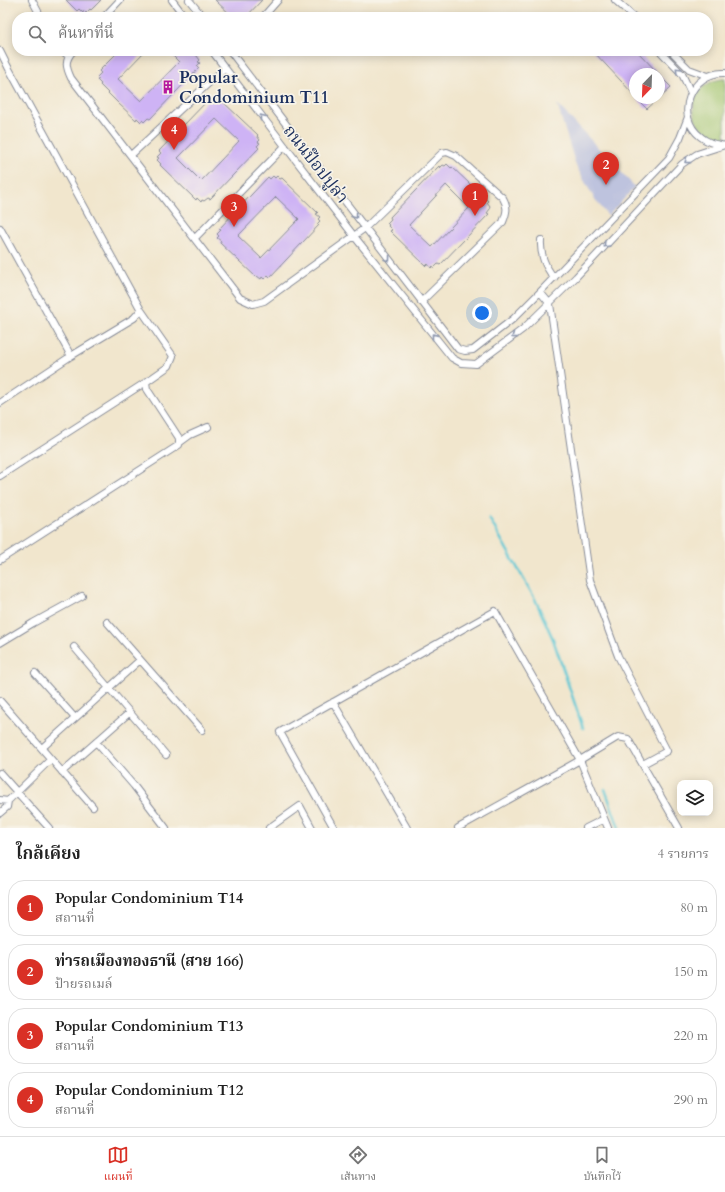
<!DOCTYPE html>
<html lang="th">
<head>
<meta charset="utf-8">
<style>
  body { margin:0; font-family:Cardo,"Noto Serif Thai",serif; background:#f6f6f6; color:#222 }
  .controls { position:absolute; right:12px; bottom:12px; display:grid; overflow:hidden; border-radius:8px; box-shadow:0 2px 10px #0003 }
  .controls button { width:36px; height:36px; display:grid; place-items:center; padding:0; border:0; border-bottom:1px solid #e0e0e0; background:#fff; color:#222; font:20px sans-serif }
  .compass { position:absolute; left:629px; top:68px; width:36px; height:36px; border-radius:50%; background:#fff; box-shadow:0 2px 10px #0003; rotate:203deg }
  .you { position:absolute; left:482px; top:313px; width:14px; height:14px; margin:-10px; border:3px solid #fff; border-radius:50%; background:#1a73e8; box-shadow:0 0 0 6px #1a73e833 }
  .badge { display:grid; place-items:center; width:26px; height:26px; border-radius:50%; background:#d93025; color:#fff; font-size:13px; font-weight:700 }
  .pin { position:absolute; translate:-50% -33px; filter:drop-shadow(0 1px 2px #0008) }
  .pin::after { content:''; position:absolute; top:21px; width:14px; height:12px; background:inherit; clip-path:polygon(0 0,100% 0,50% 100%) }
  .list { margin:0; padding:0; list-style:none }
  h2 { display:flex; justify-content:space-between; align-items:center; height:52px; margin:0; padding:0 16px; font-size:17px }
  h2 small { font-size:13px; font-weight:400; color:#767676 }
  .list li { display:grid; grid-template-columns:26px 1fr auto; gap:12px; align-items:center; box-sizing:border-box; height:56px; margin:0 8px 8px; padding:0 8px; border:1px solid #e0e0e0; border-radius:16px }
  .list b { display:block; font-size:15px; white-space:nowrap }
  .list p { margin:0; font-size:13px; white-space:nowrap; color:#767676 }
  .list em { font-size:13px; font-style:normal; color:#767676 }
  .icon { flex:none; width:22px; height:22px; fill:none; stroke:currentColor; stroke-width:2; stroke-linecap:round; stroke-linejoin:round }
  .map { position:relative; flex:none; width:725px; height:828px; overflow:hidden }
  .search { position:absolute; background:#fff; box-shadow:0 2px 10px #0003; left:12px; right:12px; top:12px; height:44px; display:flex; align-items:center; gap:10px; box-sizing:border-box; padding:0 14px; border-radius:16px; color:#767676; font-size:15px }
  .sheet { height:308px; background:#fff }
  nav { display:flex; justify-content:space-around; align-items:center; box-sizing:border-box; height:56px; border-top:1px solid #e0e0e0; background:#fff; font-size:11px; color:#767676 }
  nav a { display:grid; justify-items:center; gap:2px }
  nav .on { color:#d93025 }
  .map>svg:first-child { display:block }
</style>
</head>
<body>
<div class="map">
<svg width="725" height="828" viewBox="0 0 725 828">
  <rect width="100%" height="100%" fill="#f7f3e8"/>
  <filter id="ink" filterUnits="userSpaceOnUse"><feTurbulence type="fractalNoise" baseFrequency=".025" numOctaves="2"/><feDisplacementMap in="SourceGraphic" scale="8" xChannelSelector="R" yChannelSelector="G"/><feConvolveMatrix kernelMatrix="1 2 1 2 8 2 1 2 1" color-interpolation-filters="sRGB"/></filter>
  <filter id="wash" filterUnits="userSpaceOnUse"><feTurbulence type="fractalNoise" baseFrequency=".012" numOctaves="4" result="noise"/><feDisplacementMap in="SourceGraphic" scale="16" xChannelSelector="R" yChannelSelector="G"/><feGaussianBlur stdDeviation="0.9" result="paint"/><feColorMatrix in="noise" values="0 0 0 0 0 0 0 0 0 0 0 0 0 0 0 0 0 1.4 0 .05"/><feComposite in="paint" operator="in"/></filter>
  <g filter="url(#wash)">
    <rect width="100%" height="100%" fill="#f1e6cd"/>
    <path fill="#bec3de" d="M557,104L635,187L608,216L594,198L576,166Z"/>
    <path fill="#a2c56e" stroke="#5e7a66" d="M722,79H725V139C685,136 682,85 722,79Z"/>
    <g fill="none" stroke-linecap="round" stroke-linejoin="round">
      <path stroke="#5cc7d5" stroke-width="2.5" d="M489,518L535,599L553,639L583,728
        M605,789L619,828"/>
    </g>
    <g id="blocks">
      <path fill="#ceb3f5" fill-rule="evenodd" d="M66,0H101L91,10L90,9L86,13L84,11L83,13L79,9L77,11Z
        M215,0H262L246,17H233Z
        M119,51H145L118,79L141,101L179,62L168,51H193L200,60L198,62L200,63L197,66L199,68L150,119L148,118L144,122L142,120L141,122L137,118L136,120L118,103L100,85L101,84L97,80L99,79L97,77L101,73L99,71Z
        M593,51H637L659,74H635V96Z
        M659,75L671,87L647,109L636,98H659Z
        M217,98L221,102L222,101L258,135L257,136L260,140L258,142L260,143L257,146L259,148L210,199L208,198L204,201L202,200L201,202L197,198L196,200L160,165L161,164L157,160L159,158L157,157L161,153L159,151L208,100L210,102L213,99L215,100ZM216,119L239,141L201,181L178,158Z
        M447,164L451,168L452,167L488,201L487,202L490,206L489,208L490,209L487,213L489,214L440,265L438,264L434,268L433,266L431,268L428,264L426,266L390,231L392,230L388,226L389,225L387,223L391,219L390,217L439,166L440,168L443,165L445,166ZM446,185L469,208L432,247L409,225Z
        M273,176L275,178L277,176L280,179L282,178L318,213L316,214L320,217L318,219L320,221L317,224L319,225L270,277L268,275L264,279L262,277L261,279L257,276L256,277L220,243L221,241L217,238L219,236L217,234L221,230L219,229L268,177L270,179ZM276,197L299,219L261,258L238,236Z"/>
    </g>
  </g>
  <g filter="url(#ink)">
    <use href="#blocks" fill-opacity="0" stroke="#868a96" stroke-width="1"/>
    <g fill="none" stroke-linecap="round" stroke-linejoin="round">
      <g stroke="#868a96" stroke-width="8">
        <path id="street" d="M32,0L41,17
          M172,0L185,17
          M189,0L203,17
          M615,0L634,17
          M104,17L120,0
          M263,17L278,0
          M0,51L8,67L141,310L173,356L169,366L146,382L147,389L179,438V445L0,560
          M62,51L69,56
          M73,51C64,61 66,67 71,78L240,298L253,304L264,301L365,228L442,153L447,152L456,156L503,198C508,207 507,212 503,222L421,302
          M212,51L354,236L452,358L461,363L476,364L523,329L576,277L682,164L697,154L725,145
          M230,51L458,349L465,351L473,350L513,319L540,292L669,158L680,138L688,117
          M660,51L682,74L691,93
          M671,51L689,69L708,76
          M721,145C713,144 707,142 701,137C673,116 691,71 725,73
          M131,155L225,68
          M0,228L71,356
          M195,238L285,146
          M541,240C540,255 545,266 554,278
          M540,292L550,304L590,580L618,656L667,751L643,764
          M0,403L71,356L134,318L141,310
          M179,443L190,435L208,427
          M0,476L146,382
          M107,622L202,730
          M0,643L33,623L82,596
          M74,647L166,755
          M35,673L75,718
          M0,701L93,807
          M333,702L407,828
          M96,742L134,786L166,828
          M42,748L140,660
          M62,772L129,713
          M0,773L49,828
          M0,800L8,801
          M0,813L7,807L8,801L51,759
          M269,828L300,806L312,828
          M334,828L280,732L495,611L580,760L608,828
          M458,828L580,760L618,737L628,739L679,828
          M586,828L604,819"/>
      </g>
      <use href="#street" stroke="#fff" stroke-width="6"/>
    </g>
    <defs><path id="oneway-chevron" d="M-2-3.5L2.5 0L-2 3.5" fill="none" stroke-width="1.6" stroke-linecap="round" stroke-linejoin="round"/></defs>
    <g stroke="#8d97ae">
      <use href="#oneway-chevron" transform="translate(678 70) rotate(-133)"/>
      <use href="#oneway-chevron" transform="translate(262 117) rotate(-128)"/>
      <use href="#oneway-chevron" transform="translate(687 161) rotate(144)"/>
      <use href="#oneway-chevron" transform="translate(355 216) rotate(53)"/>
      <use href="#oneway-chevron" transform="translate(606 245) rotate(133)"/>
      <use href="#oneway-chevron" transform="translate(388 259) rotate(53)"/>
      <use href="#oneway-chevron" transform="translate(434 336) rotate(-129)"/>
      <use href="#oneway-chevron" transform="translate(514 336) rotate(144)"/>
    </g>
  </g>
  <defs>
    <g id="building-bare" transform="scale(1.08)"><path d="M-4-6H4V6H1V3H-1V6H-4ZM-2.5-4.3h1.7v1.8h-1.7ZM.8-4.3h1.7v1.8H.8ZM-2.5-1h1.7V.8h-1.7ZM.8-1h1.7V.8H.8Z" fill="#b5179e" stroke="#f7f3e8" stroke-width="2.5" paint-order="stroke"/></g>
  </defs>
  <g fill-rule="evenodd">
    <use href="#building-bare" x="168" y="87"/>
  </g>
  <g text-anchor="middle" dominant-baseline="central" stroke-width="3.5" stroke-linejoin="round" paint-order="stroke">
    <g font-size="17" font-weight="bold" fill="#1b2f5e" stroke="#f7f3e8" text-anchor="start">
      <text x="179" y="77">Popular<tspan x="179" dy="20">Condominium T11</tspan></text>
    </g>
    <g font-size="17" fill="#1b2f5e" stroke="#f7f3e8">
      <text transform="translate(316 164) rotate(52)">ถนนป๊อปปูล่า</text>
    </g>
  </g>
</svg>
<div class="controls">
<button><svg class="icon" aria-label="layers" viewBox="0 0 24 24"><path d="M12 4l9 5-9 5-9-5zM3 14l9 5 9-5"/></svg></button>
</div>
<svg class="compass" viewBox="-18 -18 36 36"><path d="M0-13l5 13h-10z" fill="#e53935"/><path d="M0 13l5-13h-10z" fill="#767676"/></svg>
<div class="you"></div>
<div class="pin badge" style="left:475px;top:216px">1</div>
<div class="pin badge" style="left:606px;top:185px">2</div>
<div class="pin badge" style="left:234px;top:227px">3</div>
<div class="pin badge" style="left:174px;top:150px">4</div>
<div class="search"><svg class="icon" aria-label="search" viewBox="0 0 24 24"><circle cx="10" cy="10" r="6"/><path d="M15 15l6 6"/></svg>ค้นหาที่นี่</div>
</div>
<section class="sheet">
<h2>ใกล้เคียง<small>4 รายการ</small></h2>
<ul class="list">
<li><span class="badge">1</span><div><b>Popular Condominium T14</b><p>สถานที่</p></div><em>80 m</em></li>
<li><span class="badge">2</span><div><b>ท่ารถเมืองทองธานี (สาย 166)</b><p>ป้ายรถเมล์</p></div><em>150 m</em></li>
<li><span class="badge">3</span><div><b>Popular Condominium T13</b><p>สถานที่</p></div><em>220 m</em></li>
<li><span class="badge">4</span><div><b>Popular Condominium T12</b><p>สถานที่</p></div><em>290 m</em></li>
</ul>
</section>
<nav>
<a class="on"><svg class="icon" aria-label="map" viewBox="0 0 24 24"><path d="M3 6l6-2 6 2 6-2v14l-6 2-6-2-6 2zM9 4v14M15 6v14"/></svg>แผนที่</a>
<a><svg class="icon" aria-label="directions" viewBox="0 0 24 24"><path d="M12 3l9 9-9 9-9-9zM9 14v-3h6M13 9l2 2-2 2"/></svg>เส้นทาง</a>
<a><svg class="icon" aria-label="saved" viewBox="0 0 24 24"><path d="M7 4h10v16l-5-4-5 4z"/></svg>บันทึกไว้</a>
</nav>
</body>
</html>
